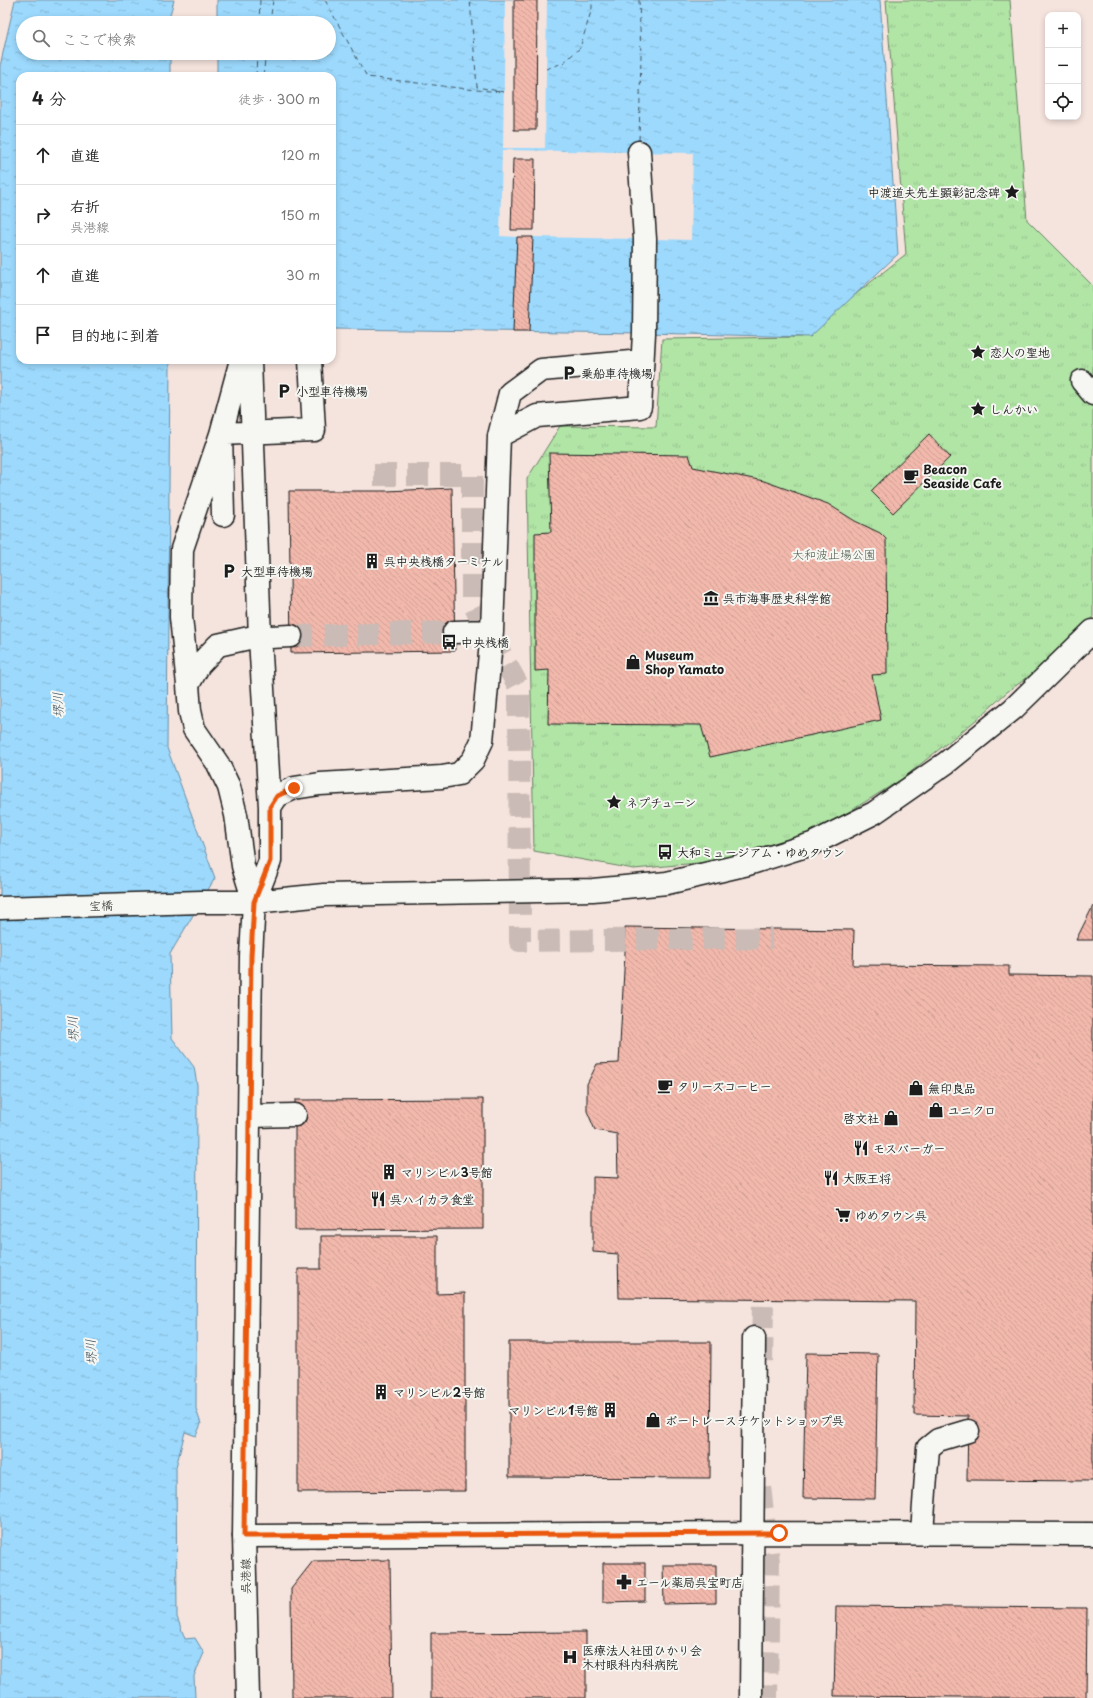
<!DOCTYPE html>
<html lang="ja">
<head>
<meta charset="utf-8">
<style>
  body { margin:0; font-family:"Playpen Sans","Klee One",sans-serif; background:#f6f6f6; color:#222 }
  .controls { position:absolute; right:12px; top:12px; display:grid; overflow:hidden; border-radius:8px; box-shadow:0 2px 6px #0003 }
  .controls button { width:36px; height:36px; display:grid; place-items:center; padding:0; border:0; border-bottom:1px solid #e0e0e0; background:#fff; color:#222; font:20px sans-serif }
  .stop { position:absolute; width:12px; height:12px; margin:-9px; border:3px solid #ea580c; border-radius:50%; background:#fff }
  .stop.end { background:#ea580c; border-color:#fff; box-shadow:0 1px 4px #0008 }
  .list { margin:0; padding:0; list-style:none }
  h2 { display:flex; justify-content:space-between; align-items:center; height:52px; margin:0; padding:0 16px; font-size:17px }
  h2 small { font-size:13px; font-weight:400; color:#767676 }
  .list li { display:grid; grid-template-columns:26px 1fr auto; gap:12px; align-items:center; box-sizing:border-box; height:60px; padding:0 16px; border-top:1px solid #e0e0e0 }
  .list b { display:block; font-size:15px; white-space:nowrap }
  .list p { margin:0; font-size:13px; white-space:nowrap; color:#767676 }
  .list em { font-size:13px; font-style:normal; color:#767676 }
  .icon { flex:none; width:22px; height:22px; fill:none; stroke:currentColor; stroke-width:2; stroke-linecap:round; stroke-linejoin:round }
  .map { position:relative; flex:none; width:1093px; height:1698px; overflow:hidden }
  .search { position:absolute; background:#fff; box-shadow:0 2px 6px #0003; left:16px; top:16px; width:320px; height:44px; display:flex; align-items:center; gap:10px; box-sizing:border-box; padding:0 14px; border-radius:22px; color:#767676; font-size:15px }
  .panel { position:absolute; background:#fff; box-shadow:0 2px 6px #0003; left:16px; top:72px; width:320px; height:292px; border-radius:12px }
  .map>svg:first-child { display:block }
</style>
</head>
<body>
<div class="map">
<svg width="1093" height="1698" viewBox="0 0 1093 1698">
  <defs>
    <pattern id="park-tufts" width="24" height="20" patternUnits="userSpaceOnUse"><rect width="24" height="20" fill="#b1e5a6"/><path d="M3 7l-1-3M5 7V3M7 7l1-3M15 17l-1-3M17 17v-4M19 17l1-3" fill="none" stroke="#98c48e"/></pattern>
    <pattern id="water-ripples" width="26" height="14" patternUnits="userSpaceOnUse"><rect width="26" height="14" fill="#9cd9fd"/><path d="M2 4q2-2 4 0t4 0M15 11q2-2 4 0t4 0" fill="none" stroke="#86bad8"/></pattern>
    <pattern id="building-back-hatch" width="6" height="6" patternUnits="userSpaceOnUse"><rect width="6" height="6" fill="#f2b8ac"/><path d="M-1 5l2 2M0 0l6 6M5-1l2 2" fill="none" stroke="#cf9e93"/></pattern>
  </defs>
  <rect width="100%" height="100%" fill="#f5e3dd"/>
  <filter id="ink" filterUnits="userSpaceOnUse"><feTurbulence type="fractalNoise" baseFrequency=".025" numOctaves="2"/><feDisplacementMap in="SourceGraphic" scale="8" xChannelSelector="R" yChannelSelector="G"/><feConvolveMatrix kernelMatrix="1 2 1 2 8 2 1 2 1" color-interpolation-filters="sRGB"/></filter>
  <g filter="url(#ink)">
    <path fill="url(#park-tufts)" stroke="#668061" d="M886,0H1010L1027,220L1093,286V631L1007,692L981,716L902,779L818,831L719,861L634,869L534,851L527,479L560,426L656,427L662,339L802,337L906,254Z"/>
    <path fill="url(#water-ripples)" stroke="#698da3" d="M15,0H174L170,15V23H23V53H170V76H20V360H170L167,748L215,878L170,954L172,1038L194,1067L197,1085L196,1409L201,1424L196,1436L185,1432L176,1467L177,1617L185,1639L195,1638L204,1653L194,1676L195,1698H0V66Z
      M217,0H880L898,254L810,337L644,333L332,329V76H217V53H329V23H217Z"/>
    <path fill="#f5e3dd" d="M505,0H547L545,148H503Z
      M502,150L693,153L691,240L656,239L655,333L635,239L533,237L529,332H513L517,237L500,236Z"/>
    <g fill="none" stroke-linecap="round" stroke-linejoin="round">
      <path stroke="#425560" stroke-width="1" stroke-dasharray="5 4" stroke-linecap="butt" d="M325,0L367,77L476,90L504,92L477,87L470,0
        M639,0L641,55L639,141
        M259,23L260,0
        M270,23L273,0
        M546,69L563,63L580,48L592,8V0
        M256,76L257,53
        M263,76L266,53"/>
    </g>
    <path fill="url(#building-back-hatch)" stroke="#1c1c1c" d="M514,0H537L536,130H514Z
      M513,159H535L534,230H511Z
      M517,237H533L529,332H513Z
      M929,434L950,457L893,513L871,491Z
      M549,453L689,455L693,467L764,481L828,504L855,521L880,533L886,539L887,674L872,675L881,720L710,757L701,725L548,724L549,670L535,671V533L551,532Z
      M452,488L455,651L291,653L289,491H387Z
      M1093,906V940H1076Z
      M625,927L854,930L853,965L1009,966V975L1093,976V1481L967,1480L968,1416L914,1415L915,1301L619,1298L618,1254L593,1252V1177L618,1178L617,1134L595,1130L587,1111V1084L597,1064L619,1063L625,952Z
      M483,1099V1229L295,1230V1100Z
      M321,1236H437V1294L465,1293V1491L298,1492V1269H321Z
      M509,1342H711L710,1478L509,1477Z
      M806,1353L878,1354L875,1499L803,1498Z
      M390,1560L392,1698H292L291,1589L313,1561Z
      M603,1563H645V1601L603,1602Z
      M663,1565H716V1603L664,1604Z
      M836,1606L1087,1608L1086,1698L834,1696Z
      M586,1632V1698H431V1633Z"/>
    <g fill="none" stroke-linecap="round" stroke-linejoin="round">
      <path stroke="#cabbb6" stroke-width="22" stroke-dasharray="22 11" stroke-linecap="butt" d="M374,475H472V602L519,687L520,941L772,938
        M291,636L454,632
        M762,1361L763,1300
        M760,1487L769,1562L767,1698"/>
      <g stroke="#1c1c1c" stroke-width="25">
        <path id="minor" d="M250,360L260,638L270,807
          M1082,381L1093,394
          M499,436L537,416L640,407L644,333L645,239L639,152
          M223,515L221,434L241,360
          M454,632L492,631
          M188,685L181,617L182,549L221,434L314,430L310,360
          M254,902L270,861V807L277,796L294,788L320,784L442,777L459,774L473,760L482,741L492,631L499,436L510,393L541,370L642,361
          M254,902L243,866L236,815L229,787L218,764L194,729L190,711L188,685L199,665L218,645L249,638L291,636
          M0,908L201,902H254L324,895L593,890L667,883L748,864L812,844L874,813L946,763L1013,709L1093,631
          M249,1116L295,1115
          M922,1533L928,1448L938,1440L968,1431
          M244,1536L751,1533L1093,1534
          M751,1698L754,1338"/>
      </g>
      <g stroke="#1c1c1c" stroke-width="25">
        <path id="major" d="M248,1698L244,1536L251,956L254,902"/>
      </g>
      <use href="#minor" stroke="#f6f6f2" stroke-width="22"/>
      <use href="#major" stroke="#f6f6f2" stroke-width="22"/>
    </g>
  </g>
  <g fill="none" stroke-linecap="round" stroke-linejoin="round" filter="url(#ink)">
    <path stroke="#ea580c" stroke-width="5" d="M294,788L277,796L270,807V861L254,902L251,956L244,1536L779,1533"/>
  </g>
  <defs>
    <g id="sight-bare" transform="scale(1.2)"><path d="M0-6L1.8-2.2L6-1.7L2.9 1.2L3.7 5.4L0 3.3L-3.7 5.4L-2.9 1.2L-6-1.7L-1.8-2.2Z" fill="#1c1c1c" stroke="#f6f6f2" stroke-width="2.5" paint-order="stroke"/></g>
    <g id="parking-bare" transform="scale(1.2)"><path d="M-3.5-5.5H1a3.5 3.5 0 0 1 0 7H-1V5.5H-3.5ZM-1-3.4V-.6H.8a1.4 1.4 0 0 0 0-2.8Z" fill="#1c1c1c" stroke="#f6f6f2" stroke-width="2.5" paint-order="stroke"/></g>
    <g id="cafe-bare" transform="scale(1.2)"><path d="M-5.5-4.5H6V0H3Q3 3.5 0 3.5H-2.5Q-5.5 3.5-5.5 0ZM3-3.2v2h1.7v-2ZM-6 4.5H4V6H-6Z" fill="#1c1c1c" stroke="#f6f6f2" stroke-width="2.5" paint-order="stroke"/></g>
    <g id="building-bare" transform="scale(1.2)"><path d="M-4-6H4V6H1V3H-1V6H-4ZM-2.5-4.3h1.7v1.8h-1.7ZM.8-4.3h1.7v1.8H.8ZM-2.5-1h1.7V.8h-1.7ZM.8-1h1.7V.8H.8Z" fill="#1c1c1c" stroke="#f6f6f2" stroke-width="2.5" paint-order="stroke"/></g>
    <g id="museum-bare" transform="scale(1.2)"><path d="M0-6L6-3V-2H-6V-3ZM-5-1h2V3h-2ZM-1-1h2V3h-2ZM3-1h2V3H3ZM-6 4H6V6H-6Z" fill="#1c1c1c" stroke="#f6f6f2" stroke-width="2.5" paint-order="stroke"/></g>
    <g id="bus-bare" transform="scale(1.2)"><path d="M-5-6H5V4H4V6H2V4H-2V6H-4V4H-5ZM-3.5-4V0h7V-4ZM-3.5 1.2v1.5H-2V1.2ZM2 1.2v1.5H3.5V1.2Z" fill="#1c1c1c" stroke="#f6f6f2" stroke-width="2.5" paint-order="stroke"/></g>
    <g id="shop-bare" transform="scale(1.2)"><path d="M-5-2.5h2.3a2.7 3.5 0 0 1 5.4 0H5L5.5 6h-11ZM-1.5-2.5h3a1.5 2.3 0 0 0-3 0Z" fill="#1c1c1c" stroke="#f6f6f2" stroke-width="2.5" paint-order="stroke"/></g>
    <g id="restaurant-bare" transform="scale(1.2)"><path d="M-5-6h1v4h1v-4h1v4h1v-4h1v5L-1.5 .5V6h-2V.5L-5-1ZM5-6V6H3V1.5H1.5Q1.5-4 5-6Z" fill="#1c1c1c" stroke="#f6f6f2" stroke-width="2.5" paint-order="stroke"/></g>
    <g id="supermarket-bare" transform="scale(1.2)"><path d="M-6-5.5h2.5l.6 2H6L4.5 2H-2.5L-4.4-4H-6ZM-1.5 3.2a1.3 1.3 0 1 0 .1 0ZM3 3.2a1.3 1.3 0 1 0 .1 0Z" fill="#1c1c1c" stroke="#f6f6f2" stroke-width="2.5" paint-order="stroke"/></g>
    <g id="pharmacy-bare" transform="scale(1.2)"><path d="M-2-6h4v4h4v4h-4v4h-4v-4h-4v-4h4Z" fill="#1c1c1c" stroke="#f6f6f2" stroke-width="2.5" paint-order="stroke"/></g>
    <g id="hospital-bare" transform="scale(1.2)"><path d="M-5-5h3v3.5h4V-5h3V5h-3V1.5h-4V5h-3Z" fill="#1c1c1c" stroke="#f6f6f2" stroke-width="2.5" paint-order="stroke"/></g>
  </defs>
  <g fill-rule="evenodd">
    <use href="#sight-bare" x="1012" y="192"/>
    <use href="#sight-bare" x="978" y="352"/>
    <use href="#parking-bare" x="569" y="373"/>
    <use href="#parking-bare" x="284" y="391"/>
    <use href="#sight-bare" x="978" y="409"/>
    <use href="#cafe-bare" x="911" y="476"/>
    <use href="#building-bare" x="372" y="561"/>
    <use href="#parking-bare" x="229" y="571"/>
    <use href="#museum-bare" x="711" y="598"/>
    <use href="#bus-bare" x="449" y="642"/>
    <use href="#shop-bare" x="633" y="662"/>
    <use href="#sight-bare" x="614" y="802"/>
    <use href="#bus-bare" x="665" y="852"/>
    <use href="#cafe-bare" x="665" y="1086"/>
    <use href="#shop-bare" x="916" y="1088"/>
    <use href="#shop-bare" x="936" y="1110"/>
    <use href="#shop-bare" x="891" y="1118"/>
    <use href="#restaurant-bare" x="861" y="1148"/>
    <use href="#building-bare" x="389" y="1172"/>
    <use href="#restaurant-bare" x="831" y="1178"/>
    <use href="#restaurant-bare" x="378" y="1199"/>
    <use href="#supermarket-bare" x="843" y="1215"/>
    <use href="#building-bare" x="381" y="1392"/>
    <use href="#building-bare" x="610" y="1410"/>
    <use href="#shop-bare" x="653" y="1420"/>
    <use href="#pharmacy-bare" x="624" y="1582"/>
    <use href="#hospital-bare" x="570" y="1657"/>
  </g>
  <g text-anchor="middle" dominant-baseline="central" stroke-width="4" stroke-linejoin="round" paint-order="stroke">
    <g font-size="12" font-weight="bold" fill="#1c1c1c" stroke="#f6f6f2" text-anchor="start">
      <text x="1000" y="192" text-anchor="end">中渡道夫先生顕彰記念碑</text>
      <text x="990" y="352">恋人の聖地</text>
      <text x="581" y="373">乗船車待機場</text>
      <text x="296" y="391">小型車待機場</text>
      <text x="990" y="409">しんかい</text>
      <text x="923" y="469">Beacon<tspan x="923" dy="14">Seaside Cafe</tspan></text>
      <text x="384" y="561">呉中央桟橋ターミナル</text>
      <text x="241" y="571">大型車待機場</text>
      <text x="723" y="598">呉市海事歴史科学館</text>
      <text x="461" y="642">中央桟橋</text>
      <text x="645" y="655">Museum<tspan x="645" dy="14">Shop Yamato</tspan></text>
      <text x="626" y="802">ネプチューン</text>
      <text x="677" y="852">大和ミュージアム・ゆめタウン</text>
      <text x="677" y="1086">タリーズコーヒー</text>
      <text x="928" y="1088">無印良品</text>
      <text x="948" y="1110">ユニクロ</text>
      <text x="879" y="1118" text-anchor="end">啓文社</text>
      <text x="873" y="1148">モスバーガー</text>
      <text x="401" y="1172">マリンビル3号館</text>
      <text x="843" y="1178">大阪王将</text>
      <text x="390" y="1199">呉ハイカラ食堂</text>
      <text x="855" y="1215">ゆめタウン呉</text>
      <text x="393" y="1392">マリンビル2号館</text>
      <text x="598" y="1410" text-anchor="end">マリンビル1号館</text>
      <text x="665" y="1420">ボートレースチケットショップ呉</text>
      <text x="636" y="1582">エール薬局呉宝町店</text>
      <text x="582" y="1650">医療法人社団ひかり会<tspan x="582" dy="14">木村眼科内科病院</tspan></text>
    </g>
    <g font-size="12" fill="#495845" stroke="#f6f6f2">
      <text x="834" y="554">大和波止場公園</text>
    </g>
    <g font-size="12" fill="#1c1c1c" stroke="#f6f6f2">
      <text transform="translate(101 905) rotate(-2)">宝橋</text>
      <text transform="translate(245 1576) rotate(-91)">呉港線</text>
    </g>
    <g font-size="13" font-style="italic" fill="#425560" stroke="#f6f6f2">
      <text transform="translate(57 705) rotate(-92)">堺川</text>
      <text transform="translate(72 1029) rotate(-93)">堺川</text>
      <text transform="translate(90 1352) rotate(-93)">堺川</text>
    </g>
  </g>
</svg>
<div class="controls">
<button>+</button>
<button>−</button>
<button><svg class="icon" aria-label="locate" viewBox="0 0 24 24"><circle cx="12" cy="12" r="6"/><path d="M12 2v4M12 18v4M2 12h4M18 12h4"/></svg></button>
</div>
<div class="stop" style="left:779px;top:1533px"></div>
<div class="stop end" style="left:294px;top:788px"></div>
<div class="search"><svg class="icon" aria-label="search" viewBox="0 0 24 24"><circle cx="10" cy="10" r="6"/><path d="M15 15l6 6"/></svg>ここで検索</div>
<section class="panel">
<h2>4 分<small>徒歩 · 300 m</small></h2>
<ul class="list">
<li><svg class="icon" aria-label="ahead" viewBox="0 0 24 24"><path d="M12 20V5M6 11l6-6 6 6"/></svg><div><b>直進</b></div><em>120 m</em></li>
<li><svg class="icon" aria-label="right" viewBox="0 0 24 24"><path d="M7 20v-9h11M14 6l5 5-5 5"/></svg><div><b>右折</b><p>呉港線</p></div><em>150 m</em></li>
<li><svg class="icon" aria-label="ahead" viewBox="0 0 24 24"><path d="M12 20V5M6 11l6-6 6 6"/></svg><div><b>直進</b></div><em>30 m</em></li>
<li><svg class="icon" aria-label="arrive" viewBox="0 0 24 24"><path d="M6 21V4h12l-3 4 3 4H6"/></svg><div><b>目的地に到着</b></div></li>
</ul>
</section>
</div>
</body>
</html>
